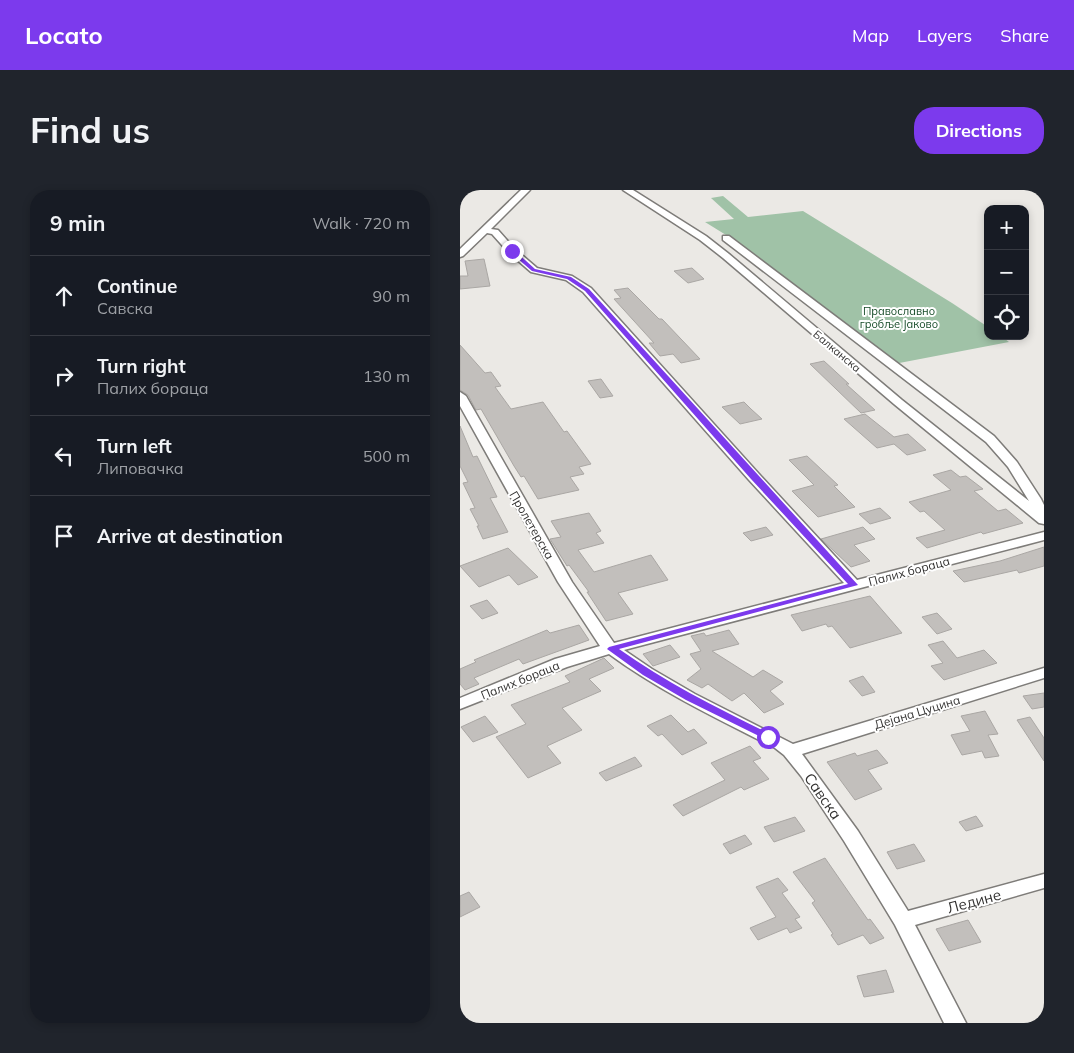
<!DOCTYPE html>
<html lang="en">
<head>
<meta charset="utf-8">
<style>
  body { margin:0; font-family:Mulish,sans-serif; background:#20242c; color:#f1f3f6 }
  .controls { position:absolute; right:15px; top:15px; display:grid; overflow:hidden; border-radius:10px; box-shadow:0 2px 8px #0003 }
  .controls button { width:45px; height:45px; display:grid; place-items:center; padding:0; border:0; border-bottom:1px solid #363941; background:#171b24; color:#f1f3f6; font:25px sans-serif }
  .stop { position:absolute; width:15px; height:15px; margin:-11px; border:4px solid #7c3aed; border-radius:50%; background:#fff }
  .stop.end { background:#7c3aed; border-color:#fff; box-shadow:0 1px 5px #0008 }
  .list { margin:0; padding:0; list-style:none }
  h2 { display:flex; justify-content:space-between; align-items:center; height:65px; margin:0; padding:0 20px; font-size:21px }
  h2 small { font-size:16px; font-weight:400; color:#9ea1a6 }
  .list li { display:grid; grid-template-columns:32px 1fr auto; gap:15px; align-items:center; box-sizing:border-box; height:80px; padding:0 20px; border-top:1px solid #363941 }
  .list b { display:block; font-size:19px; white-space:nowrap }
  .list p { margin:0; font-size:16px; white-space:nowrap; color:#9ea1a6 }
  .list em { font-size:16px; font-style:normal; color:#9ea1a6 }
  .icon { flex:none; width:28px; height:28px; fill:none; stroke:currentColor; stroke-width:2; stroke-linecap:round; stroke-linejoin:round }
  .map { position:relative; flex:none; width:584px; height:833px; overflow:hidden; border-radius:20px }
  header { display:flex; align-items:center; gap:30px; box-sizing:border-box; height:70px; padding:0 25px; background:#7c3aed; color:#fff }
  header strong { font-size:24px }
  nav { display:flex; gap:28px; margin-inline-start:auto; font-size:18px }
  .intro { display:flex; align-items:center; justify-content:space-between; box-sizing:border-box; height:120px; padding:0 30px }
  h1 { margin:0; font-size:35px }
  .button { padding:12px 22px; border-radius:20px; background:#7c3aed; color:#fff; font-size:18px; font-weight:700 }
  main { display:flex; gap:30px; padding:0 30px }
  aside { flex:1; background:#171b24; border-radius:20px; box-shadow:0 2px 8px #0003 }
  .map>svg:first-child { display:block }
</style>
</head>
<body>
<header>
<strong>Locato</strong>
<nav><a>Map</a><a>Layers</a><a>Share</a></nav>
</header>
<div class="intro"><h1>Find us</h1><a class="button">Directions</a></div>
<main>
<aside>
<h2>9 min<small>Walk · 720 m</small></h2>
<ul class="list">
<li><svg class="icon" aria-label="ahead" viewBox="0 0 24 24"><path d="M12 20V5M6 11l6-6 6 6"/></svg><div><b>Continue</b><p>Савска</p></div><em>90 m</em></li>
<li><svg class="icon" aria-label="right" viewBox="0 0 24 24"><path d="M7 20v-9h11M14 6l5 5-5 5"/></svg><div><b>Turn right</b><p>Палих бораца</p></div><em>130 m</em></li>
<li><svg class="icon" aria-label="left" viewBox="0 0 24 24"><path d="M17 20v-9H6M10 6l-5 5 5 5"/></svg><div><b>Turn left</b><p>Липовачка</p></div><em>500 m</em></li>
<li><svg class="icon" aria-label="arrive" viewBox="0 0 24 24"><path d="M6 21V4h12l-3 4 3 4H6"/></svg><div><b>Arrive at destination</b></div></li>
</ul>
</aside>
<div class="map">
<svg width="584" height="833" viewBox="0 0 584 833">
  <rect width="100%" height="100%" fill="#ebe9e5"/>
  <path fill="#a0c2a7" d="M263,6L288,27L343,21L492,113L528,137V146H541L549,152L434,174L266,45L245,32L274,29L251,8Z"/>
  <path fill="#c2bfbc" stroke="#aaa7a4" d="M24,69L30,96L0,99V86H8L5,71Z
    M232,78L244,89L228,93L214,81Z
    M168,98L199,129H202L240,169L221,173L213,164L200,166L189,153H194L154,109L161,108L154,100Z
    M0,155L25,183L31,182L41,196L35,197L51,219L83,212L104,242L107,241L131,274L119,277L124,284L110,287L119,300L78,309L64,286L61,287L54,276L21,219L16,220L8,205L0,200Z
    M364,171L389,194H386L415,220L401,223L350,174Z
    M141,189L153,206L140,208L128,191Z
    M284,212L291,219L302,229L280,234L262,217Z
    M405,224L434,247L448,244L466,260L447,265L434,254L417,258L384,229Z
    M0,236L13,267L17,266L37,307L30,308L48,342L23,349L17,336H19L10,319L15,318L3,293L8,292L0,276Z
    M347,266L378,295L374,296L395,317L358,327L332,301L354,295L329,270Z
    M491,280L500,287L506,286L523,299L514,301L538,321L546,319L563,333L523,344L521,342L467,358L456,348L485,340L464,321L460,322L449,312L491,300L473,285Z
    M420,318L431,328L410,334L399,324Z
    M129,323L141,341L136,343L144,353L118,360L134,382L191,365L208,390L158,403L173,424L146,431L127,402H129L109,375L107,376L90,349L101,347L91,331Z
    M306,337L313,345L291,351L283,343Z
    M403,337L415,349L394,355L410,371L391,377L361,349Z
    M584,357V376L559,383L557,380L504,392L493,381L540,371Z
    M48,358L78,387L58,395L49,385L19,397L0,376Z
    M410,406L442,443L390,458L372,436L368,437L366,434L342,441L331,425Z
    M27,410L38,423L22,429L10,416Z
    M477,423L492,439L477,444L462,427Z
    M119,435L129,450L63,474L59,469L14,488L19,494L5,500L0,494V479L16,472L14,470L87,440L90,443Z
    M269,440L279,454L252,461L293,487L303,480L323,492L310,501L324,514L304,523L284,503L272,511L248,494L242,498L227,490L241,479L230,464L241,461L231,446L244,443L246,446Z
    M483,451L497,468L524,460L537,473L484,490L471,476L483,473L468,455Z
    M210,455L220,467L193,476L183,464Z
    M144,468L154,478L129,489L141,501L102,518L122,540L87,556L101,573L68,588L36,547L66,534L51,515L110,492L105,486Z
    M403,486L415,502L402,506L389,491Z
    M584,503V517L572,519L563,506Z
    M525,521L538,544L528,545L539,566L525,568L522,561L502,565L491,545L510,541L501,526Z
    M211,525L228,542L234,539L247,553L222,565L202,544L198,546L187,536Z
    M25,526L38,542L13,552L1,537Z
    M570,527L584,548V571L557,530Z
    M290,556L301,568L293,571L309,589L284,600L281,597L223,626L213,615L265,590L251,573Z
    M417,560L428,573L408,580L422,599L395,610L367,572L395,563L397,566Z
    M175,567L182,576L146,591L139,583Z
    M516,626L523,636L506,641L499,632Z
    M335,627L345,641L314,652L304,637Z
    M285,645L292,654L270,664L263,654Z
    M454,654L465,671L437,679L427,662Z
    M365,668L408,730L410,729L424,748L410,754L403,745L378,755L371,745L373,744L352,713L355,711L333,682Z
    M318,688L328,700L322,703L340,727L335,729L342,738L330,743L327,738L298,750L290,738L316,727L296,697Z
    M9,702L20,717L0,727V706Z
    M508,730L521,752L489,761L476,739Z
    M426,780L434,802L404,807L397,786Z"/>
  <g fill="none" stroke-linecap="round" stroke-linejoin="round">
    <g stroke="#7e7c79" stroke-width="3">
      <path id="minor" d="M61,0H70L31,39L38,40L55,59L77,78L112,86L131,98L299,284L397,390L584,342V350L164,460L192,479L235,504L333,554L584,478V488L342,564L398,641L448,721L584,684V698L455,735L506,833H484L435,735L384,651L341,586L324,565L315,558C258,529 201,502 149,464L107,477L0,519V508L95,469L140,456L98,392L0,216V202L6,206L112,392L154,453L384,393L289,290L123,102L106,90L71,82L49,63L32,44L27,43L3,66L0,67V59Z
        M163,0H173L246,46L269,64L442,210L569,311L548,277L526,252L263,50V46H269L534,246L557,272L581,309L584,315V334L579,333L434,214L263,68L240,50Z"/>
    </g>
    <use href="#minor" fill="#fff" fill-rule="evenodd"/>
  </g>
  <path fill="#7c3aed" d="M50,60H54L75,79L111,87L129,99L398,395L159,459C207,493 259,519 312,545V549H305L226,510L183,485L147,459L149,457L388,394L291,289L125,101L107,89L72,81L50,62Z"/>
  <g text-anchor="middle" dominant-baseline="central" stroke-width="4" stroke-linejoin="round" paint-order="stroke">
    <g font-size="11" fill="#144a26" stroke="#fff">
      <text x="439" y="121">Православно<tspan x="439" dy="13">гробље Јаково</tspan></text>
    </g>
    <g font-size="11" fill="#333231" stroke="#fff">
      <text transform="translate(377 161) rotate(40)">Балканска</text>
    </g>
    <g font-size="12" fill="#333231" stroke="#fff">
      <text transform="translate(72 335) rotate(60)">Пролетерска</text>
      <text transform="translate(449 381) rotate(-15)">Палих бораца</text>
      <text transform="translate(60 490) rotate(-22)">Палих бораца</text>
      <text transform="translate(457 522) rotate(-17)">Дејана Цуцина</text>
    </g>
    <g font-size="15" fill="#333231" stroke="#fff">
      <text transform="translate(363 606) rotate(55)">Савска</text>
      <text transform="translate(514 711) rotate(-15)">Ледине</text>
    </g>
  </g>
</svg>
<div class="controls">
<button>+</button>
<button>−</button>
<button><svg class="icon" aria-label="locate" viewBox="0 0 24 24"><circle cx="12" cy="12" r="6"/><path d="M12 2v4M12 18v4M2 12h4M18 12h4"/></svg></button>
</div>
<div class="stop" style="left:308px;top:547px"></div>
<div class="stop end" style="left:52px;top:61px"></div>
</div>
</main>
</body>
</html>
